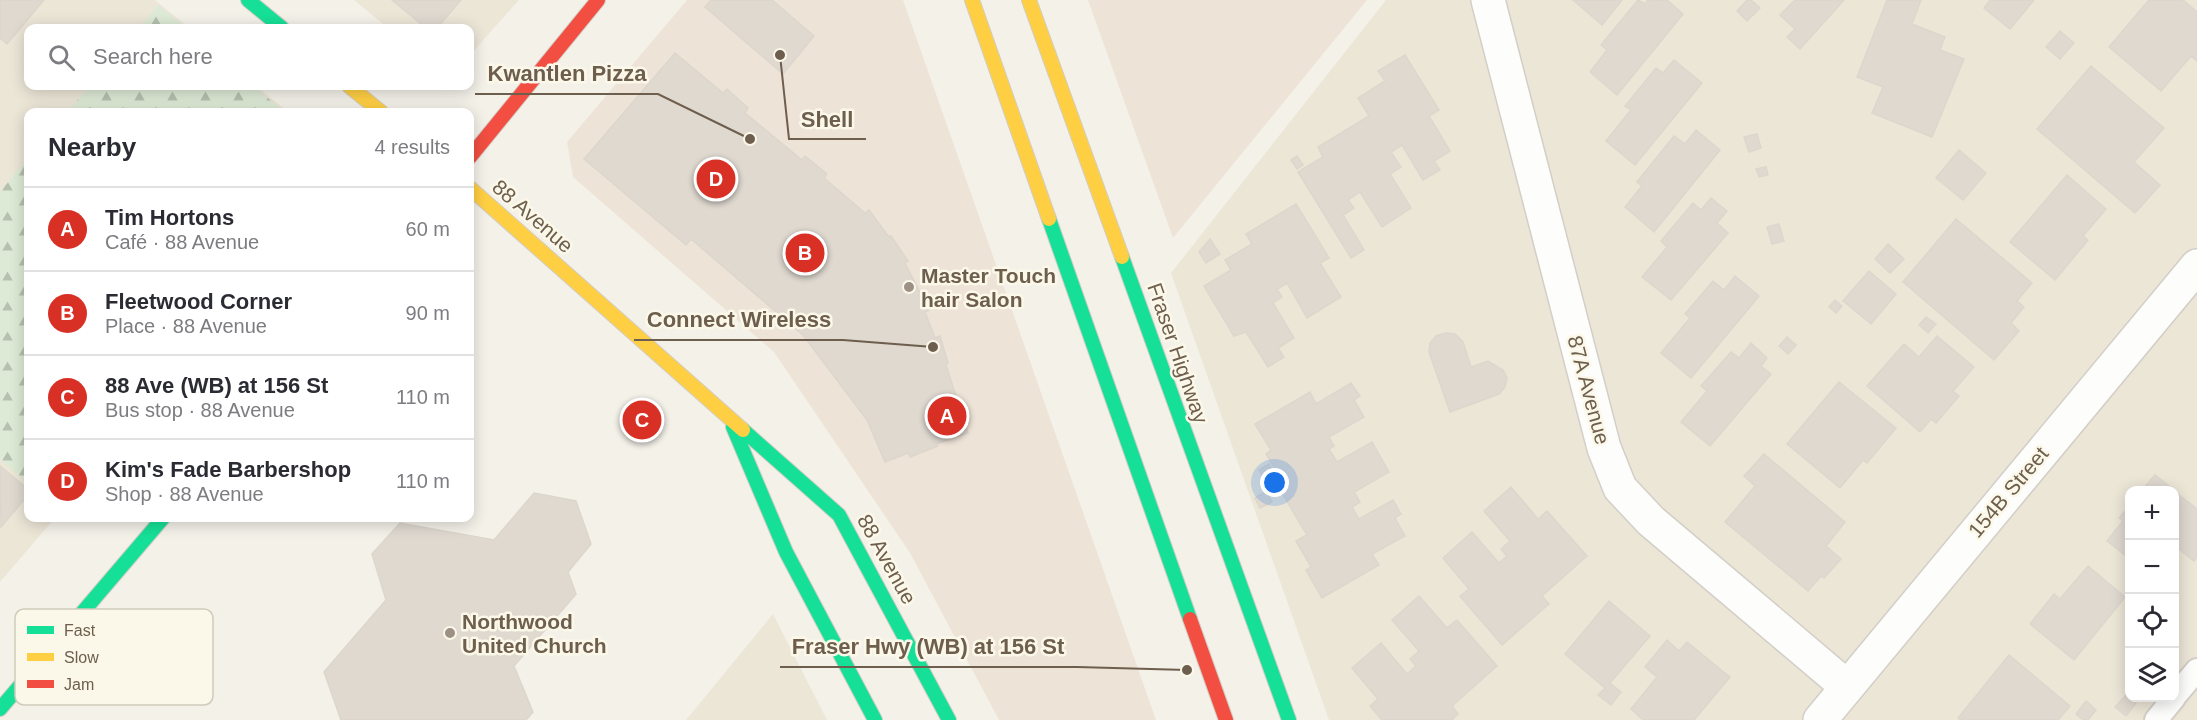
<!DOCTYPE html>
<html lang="en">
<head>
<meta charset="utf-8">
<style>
  body { margin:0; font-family:Arial,sans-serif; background:#f2f2f3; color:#2b2b33 }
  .controls { position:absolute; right:18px; bottom:18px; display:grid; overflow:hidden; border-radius:12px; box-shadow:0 3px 15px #0003 }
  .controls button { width:54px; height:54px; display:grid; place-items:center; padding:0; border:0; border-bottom:2px solid #e1e1e2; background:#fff; color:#2b2b33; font:30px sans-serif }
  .you { position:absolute; left:1275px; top:483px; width:21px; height:21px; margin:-15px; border:4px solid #fff; border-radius:50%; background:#1a73e8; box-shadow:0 0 0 9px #1a73e833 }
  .badge { display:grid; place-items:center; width:39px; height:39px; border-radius:50%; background:#d93025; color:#fff; font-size:20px; font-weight:700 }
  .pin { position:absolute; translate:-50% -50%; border:3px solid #fff; box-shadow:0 2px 6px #0006 }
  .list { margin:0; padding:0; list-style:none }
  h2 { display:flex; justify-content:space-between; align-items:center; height:78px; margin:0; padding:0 24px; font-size:26px }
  h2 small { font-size:20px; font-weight:400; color:#7c7c81 }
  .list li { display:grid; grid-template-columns:39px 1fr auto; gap:18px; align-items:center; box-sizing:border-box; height:84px; padding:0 24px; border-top:2px solid #e1e1e2 }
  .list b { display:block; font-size:22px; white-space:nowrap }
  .list p { margin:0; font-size:20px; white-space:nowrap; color:#7c7c81 }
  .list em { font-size:20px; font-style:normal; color:#7c7c81 }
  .icon { flex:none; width:33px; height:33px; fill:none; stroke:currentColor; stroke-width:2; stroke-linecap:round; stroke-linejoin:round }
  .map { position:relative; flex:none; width:2197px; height:720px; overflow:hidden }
  .search { position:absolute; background:#fff; box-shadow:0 3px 15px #0003; left:24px; top:24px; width:450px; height:66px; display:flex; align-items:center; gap:15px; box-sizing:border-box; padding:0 21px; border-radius:12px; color:#7c7c81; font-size:22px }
  .panel { position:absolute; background:#fff; box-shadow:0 3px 15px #0003; left:24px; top:108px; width:450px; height:414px; border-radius:12px }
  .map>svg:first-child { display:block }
</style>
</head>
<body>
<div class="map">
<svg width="2197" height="720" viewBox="0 0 2197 720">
  <defs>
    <pattern id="forest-firs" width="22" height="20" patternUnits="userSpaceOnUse" patternTransform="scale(1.5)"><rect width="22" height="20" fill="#ddead5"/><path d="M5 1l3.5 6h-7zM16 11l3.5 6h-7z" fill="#b7c1af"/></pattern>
  </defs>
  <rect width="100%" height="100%" fill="#f4f1e9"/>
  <path fill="#ece6d7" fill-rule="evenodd" d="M0,0H155L189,28H28V86H256L288,112H28V518H55L0,582Z
    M354,0H519L470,55V28H388Z
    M1386,0H2197V720H1329L1171,273ZM2130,490H2174V698H2130Z
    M773,614L827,720H686Z"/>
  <path fill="#eee3d7" d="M687,0H903L1156,720H999L910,553L774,352L573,177L567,142Z
    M1088,0H1367L1173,238Z"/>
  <path fill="url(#forest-firs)" d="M158,5L186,28H139Z
    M90,86H253L285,112H67Z
    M28,158V483L0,459V192Z"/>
  <path fill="#dfd9d0" stroke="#dcd6cc" stroke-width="1.5" d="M0,0H44L7,44L0,38Z
    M392,0H461L437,28H426Z
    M711,0H772L814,36L783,74L705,7Z
    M1573,0H1622L1602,25Z
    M1638,0L1645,4L1648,0H1667L1683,14L1617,95L1590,72L1607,50L1601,45Z
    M1747,0H1751L1760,8L1747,21L1737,11Z
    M1795,0H1794H1844L1800,49L1787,37L1795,29L1780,15Z
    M1887,0H1921L1912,24L1945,37L1940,50L1964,59L1932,137L1872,113L1883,87L1857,77Z
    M1990,0H2034L2010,29L1984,8Z
    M2149,0H2183L2197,12V61L2191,56L2161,91L2109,47Z
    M2060,31L2074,43L2060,59L2046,47Z
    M675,53L723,93L727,89L748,108L745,113L802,160L805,156L827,174L824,178L865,213L869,210L889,237L891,236L908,261L905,263L929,310L925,312L935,338L940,336L948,363L946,365L968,433L936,444L938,446L910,457L908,453L885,462L867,420L803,335L691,239L686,245L584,159Z
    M1405,55L1439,110L1429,116L1450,151L1434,161L1440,170L1423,180L1402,145L1391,152L1401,167L1390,174L1411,208L1382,227L1360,192L1348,200L1354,208L1343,215L1364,250L1351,258L1298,172L1323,157L1318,147L1369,116L1358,98L1385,81L1378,71Z
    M1674,60L1702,83L1635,165L1606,141L1631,110L1625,106L1656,68L1663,73Z
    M2091,66L2164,128L2134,162L2160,185L2135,213L2037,129Z
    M1696,130L1720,150L1654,232L1625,207L1642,186L1637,182L1674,136L1685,144Z
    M1757,134L1761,148L1749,152L1744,137Z
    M1959,150L1986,173L1963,200L1936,178Z
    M1297,156L1303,165L1297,169L1291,160Z
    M1766,167L1768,175L1759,177L1756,169Z
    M2067,175L2106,209L2083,236L2088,240L2055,280L2010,242Z
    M1711,198L1727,211L1717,223L1728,233L1671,300L1642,277L1667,247L1661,241L1693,203L1701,210Z
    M1296,204L1329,258L1320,263L1341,297L1307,318L1287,283L1277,289L1282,297L1273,303L1294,338L1278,348L1284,357L1268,367L1246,332L1234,336L1204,286L1231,270L1225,260L1252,244L1246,234Z
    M1956,219L2032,283L2017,301L2024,307L2011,323L2019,331L1994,360L1903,282Z
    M1779,224L1784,241L1772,244L1767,227Z
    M1210,239L1220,254L1206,263L1199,252Z
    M1888,244L1904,259L1890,273L1875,259Z
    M1869,271L1896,294L1871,324L1843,301Z
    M1735,276L1759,296L1691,378L1661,353L1690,318L1685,314L1713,281L1724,290Z
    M1835,300L1842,306L1836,313L1829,307Z
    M1926,317L1936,324L1928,333L1919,325Z
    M1446,333L1455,334L1463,342L1471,367L1488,361L1503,370L1507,378L1505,387L1499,394L1450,412L1429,352L1430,343L1436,336Z
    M1937,336L1974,367L1953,391L1959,396L1936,423L1931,419L1920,432L1867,386L1904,344L1919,357Z
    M1787,337L1796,345L1788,354L1779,346Z
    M1751,343L1767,358L1761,366L1771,374L1710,446L1681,422L1707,391L1701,386L1731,352L1739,358Z
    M1839,382L1896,428L1867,463L1863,460L1840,488L1787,444Z
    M1351,383L1360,396L1354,400L1364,417L1329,437L1334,446L1329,449L1337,462L1372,442L1389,472L1354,492L1360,502L1352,507L1359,519L1393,500L1401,514L1395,518L1405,536L1372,554L1379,565L1322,598L1306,570L1311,567L1296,541L1307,535L1276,483L1281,479L1266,454L1271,450L1255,424L1310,392L1316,404Z
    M1764,454L1845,522L1826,546L1841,559L1824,578L1821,576L1808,591L1725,522L1755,486L1744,476Z
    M1269,464L1278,479L1268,485L1259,470Z
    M0,466L28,489V495L1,527Z
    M2155,475L2174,490H2142Z
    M1511,487L1538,519L1547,511L1587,556L1542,596L1549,604L1502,645L1460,596L1469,589L1443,558L1472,532L1499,563L1507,556L1501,549L1510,541L1484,511Z
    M1266,491L1272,502L1260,508L1255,498Z
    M2174,491L2197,509V557L2194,561L2174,545Z
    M534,493L576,501L591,544L568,572L576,594L514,666L533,712L526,720H341L324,672L386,600L372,554L400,523L494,540Z
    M2130,506V559L2107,541L2123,521L2119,518Z
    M2088,566L2125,597L2074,660L2030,624L2054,594L2060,599Z
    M1419,596L1447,628L1457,620L1497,666L1452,706L1458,714L1452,720H1382L1370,706L1378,699L1352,668L1381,643L1407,674L1416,666L1410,659L1419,651L1392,620Z
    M1609,601L1650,636L1610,683L1621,692L1611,705L1598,695L1605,688L1565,654Z
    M1667,640L1679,651L1687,642L1730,677L1694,720H1643L1631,709L1657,677L1645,667Z
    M2009,655L2070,706L2058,720H1961L1958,718Z
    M2126,695L2136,703L2126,716L2115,707Z
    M2086,701L2096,710L2088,720H2083L2076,714Z"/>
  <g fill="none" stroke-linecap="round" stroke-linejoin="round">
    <g stroke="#d3cec7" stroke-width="26">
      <path id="lane" d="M2174,697L2197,670
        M2156,720L2174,698"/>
    </g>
    <g stroke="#d3cec7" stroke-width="36">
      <path id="street" d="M1488,0L1604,448L1620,488L1651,521L1846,686
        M1820,720L2197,266"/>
    </g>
    <g stroke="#d2cdc4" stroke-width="16">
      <path id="fast" d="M248,0L282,28
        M1049,219L1190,619
        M1122,257L1289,720
        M733,427L786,552L875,720
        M743,430L839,515L949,720
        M0,709L163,518"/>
    </g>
    <g stroke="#d2cdc4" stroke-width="16">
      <path id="slow" d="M972,0L1049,219
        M1029,0L1122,257
        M349,86L381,112
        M470,188L743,430"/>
    </g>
    <g stroke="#d2cdc4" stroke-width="16">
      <path id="jam" d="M470,157L598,0
        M1190,619L1226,720"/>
    </g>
    <use href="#lane" stroke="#fdfdfc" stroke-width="22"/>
    <use href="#street" stroke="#fdfdfc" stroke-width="33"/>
    <use href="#fast" stroke="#16e098" stroke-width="14"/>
    <use href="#slow" stroke="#ffcf43" stroke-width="14"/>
    <use href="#jam" stroke="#f24e42" stroke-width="14"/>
  </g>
  <g fill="#9c9184" stroke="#fcf8e9" stroke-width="2">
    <circle cx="909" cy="287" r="6"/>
    <circle cx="450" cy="633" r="6"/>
  </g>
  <g text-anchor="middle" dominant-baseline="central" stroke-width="5" stroke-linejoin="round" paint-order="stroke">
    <g font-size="21" fill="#6d5e4d" stroke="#fcf8e9">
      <text transform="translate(533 216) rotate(41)">88 Avenue</text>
      <text transform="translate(1178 353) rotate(71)">Fraser Highway</text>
      <text transform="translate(1589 390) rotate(75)">87A Avenue</text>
      <text transform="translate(2008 492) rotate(-50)">154B Street</text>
      <text transform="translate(887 559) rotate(61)">88 Avenue</text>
    </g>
    <g font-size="21" font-weight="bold" fill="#6d5e4d" stroke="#fcf8e9" text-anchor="start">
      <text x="921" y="275">Master Touch<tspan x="921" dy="24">hair Salon</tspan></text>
      <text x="462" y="621">Northwood<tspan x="462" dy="24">United Church</tspan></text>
    </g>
  </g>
  <rect x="15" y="609" width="198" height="96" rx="9" fill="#fcf8e9" stroke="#d1caba" stroke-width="1.5"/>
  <rect x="27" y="626" width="27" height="8" fill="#16e098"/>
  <rect x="27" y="653" width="27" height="8" fill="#ffcf43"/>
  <rect x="27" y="680" width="27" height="8" fill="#f24e42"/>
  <g font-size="16" fill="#6d5e4d">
    <text x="64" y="636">Fast</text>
    <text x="64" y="663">Slow</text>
    <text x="64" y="690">Jam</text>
  </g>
  <path fill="none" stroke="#6d5e4d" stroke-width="2" d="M750 139L658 94H475M780 55L789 139H866M933 347L843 340H634M1187 670L1077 667H780"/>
  <g fill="#6d5e4d" stroke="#fcf8e9" stroke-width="2">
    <circle cx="750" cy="139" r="6"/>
    <circle cx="780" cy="55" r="6"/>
    <circle cx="933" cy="347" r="6"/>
    <circle cx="1187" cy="670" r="6"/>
  </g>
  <g font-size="22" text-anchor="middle" font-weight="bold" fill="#6d5e4d" stroke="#fcf8e9" stroke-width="5" stroke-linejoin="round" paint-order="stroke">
    <text x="567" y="81">Kwantlen Pizza</text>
    <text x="827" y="127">Shell</text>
    <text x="739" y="327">Connect Wireless</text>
    <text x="928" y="654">Fraser Hwy (WB) at 156 St</text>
  </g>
</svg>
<div class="controls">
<button>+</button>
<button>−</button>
<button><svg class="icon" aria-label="locate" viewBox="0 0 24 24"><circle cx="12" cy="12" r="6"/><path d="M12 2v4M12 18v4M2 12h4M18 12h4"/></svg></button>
<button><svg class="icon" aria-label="layers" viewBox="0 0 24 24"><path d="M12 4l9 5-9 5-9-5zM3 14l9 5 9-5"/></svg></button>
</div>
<div class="you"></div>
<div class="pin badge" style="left:947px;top:416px">A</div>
<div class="pin badge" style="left:805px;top:253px">B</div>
<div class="pin badge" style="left:642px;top:420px">C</div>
<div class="pin badge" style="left:716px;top:179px">D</div>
<div class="search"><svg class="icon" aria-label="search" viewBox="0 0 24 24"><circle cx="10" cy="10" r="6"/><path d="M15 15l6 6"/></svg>Search here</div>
<section class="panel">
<h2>Nearby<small>4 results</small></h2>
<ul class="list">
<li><span class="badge">A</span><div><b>Tim Hortons</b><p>Café · 88 Avenue</p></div><em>60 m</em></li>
<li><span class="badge">B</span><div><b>Fleetwood Corner</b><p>Place · 88 Avenue</p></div><em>90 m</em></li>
<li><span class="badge">C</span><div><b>88 Ave (WB) at 156 St</b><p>Bus stop · 88 Avenue</p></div><em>110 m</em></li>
<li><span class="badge">D</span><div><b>Kim's Fade Barbershop</b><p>Shop · 88 Avenue</p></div><em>110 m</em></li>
</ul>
</section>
</div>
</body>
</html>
